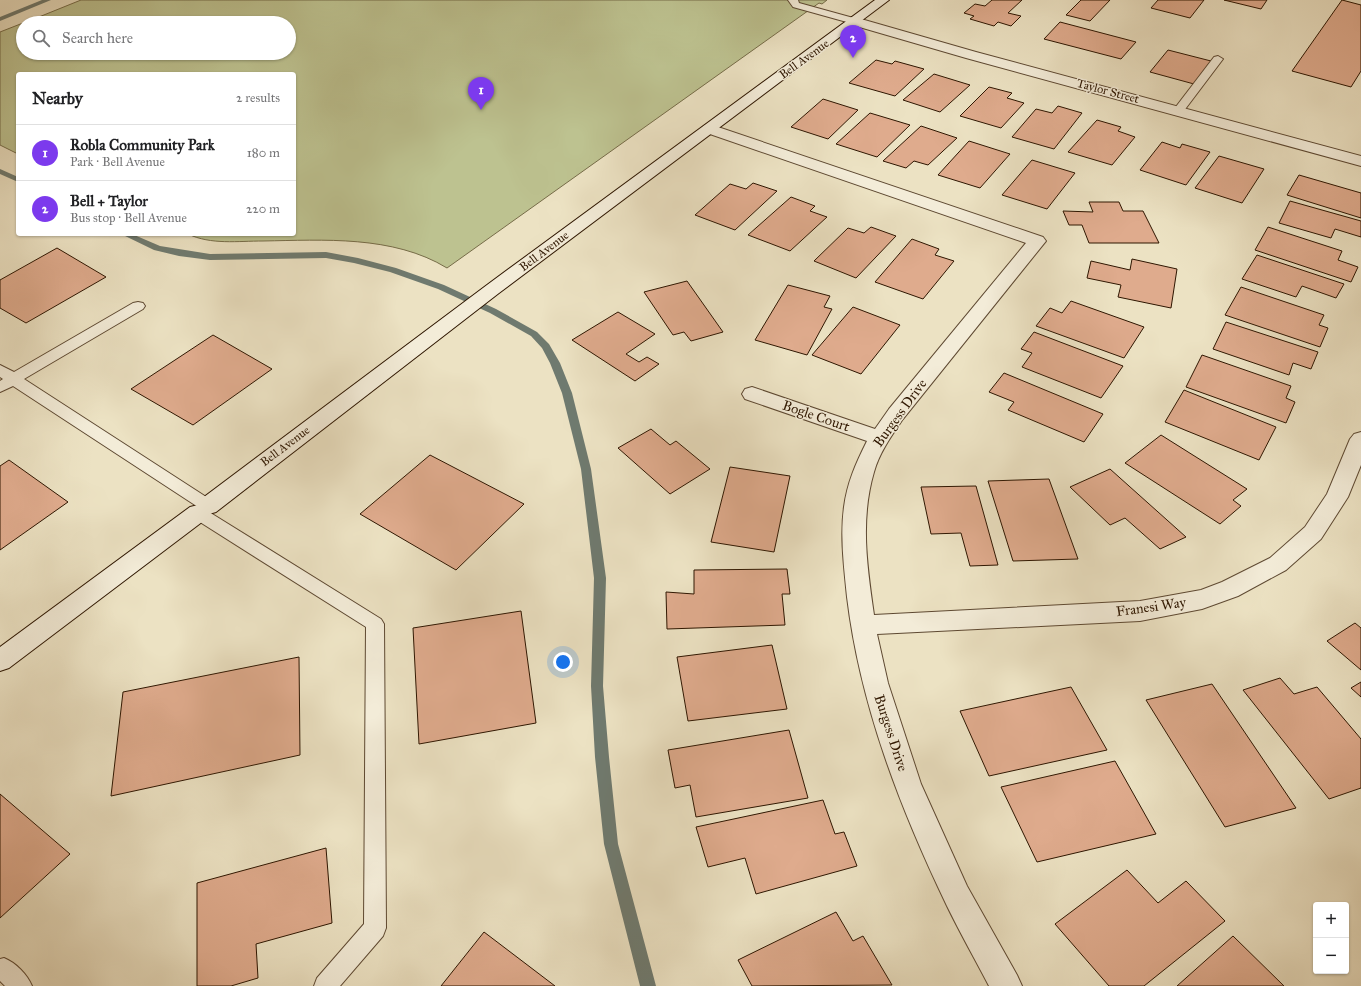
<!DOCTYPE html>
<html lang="en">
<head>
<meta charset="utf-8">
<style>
  body { margin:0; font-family:"IM FELL Great Primer",serif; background:#f6f6f6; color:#202124 }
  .controls { position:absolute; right:12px; bottom:12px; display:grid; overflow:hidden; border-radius:4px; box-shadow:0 1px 3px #0004 }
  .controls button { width:36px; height:36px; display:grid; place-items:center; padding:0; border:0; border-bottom:1px solid #e0e0e0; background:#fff; color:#202124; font:20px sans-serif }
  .you { position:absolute; left:563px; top:662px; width:14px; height:14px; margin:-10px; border:3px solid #fff; border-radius:50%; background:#1a73e8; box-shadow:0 0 0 6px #1a73e833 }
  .badge { display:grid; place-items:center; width:26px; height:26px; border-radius:50%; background:#7c3aed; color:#fff; font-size:13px; font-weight:700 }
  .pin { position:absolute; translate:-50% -33px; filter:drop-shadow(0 1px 2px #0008) }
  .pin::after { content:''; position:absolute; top:21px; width:14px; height:12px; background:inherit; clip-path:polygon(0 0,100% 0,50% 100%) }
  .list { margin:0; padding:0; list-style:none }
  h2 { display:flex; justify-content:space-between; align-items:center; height:52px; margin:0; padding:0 16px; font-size:17px }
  h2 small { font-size:13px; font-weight:400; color:#757577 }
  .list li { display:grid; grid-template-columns:26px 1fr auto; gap:12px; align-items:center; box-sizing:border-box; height:56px; padding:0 16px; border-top:1px solid #e0e0e0 }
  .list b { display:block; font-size:15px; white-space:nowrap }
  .list p { margin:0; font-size:13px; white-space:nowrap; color:#757577 }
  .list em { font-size:13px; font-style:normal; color:#757577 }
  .icon { flex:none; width:22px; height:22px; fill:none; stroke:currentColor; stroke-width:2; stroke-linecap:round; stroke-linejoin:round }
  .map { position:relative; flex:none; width:1361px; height:986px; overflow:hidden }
  .search { position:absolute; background:#fff; box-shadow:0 1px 3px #0004; left:16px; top:16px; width:280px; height:44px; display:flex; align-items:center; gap:10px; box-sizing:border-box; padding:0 14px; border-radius:22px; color:#757577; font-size:15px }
  .panel { position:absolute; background:#fff; box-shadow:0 1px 3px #0004; left:16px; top:72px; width:280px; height:164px; border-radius:4px }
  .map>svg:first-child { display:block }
</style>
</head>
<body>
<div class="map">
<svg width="1361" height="986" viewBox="0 0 1361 986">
  <rect width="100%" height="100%" fill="#ece2c3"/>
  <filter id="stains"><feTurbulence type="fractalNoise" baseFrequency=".005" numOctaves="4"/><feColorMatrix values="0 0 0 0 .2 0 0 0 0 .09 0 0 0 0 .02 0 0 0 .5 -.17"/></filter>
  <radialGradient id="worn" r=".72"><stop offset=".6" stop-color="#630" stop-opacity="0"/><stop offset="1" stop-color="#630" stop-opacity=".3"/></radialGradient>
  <path fill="#bdc290" stroke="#766c48" d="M81,0H827L822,4L819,3L447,268C393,235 323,240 263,241C238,241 211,245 188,234H294V74H18V154L0,145V32L23,23V53H289V23H24Z"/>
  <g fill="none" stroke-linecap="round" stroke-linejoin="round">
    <path fill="#6f7a6f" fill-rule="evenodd" d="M42,0H51L0,21V17Z
      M0,169L18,177V182L0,174Z
      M121,234H132L160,246L210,254L326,252L358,258L396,268L444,285L496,309L537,332L549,344L560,363L572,393L591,469L606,578L603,686L609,757L618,844L656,986H640L604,844L595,757L591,686L594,578L581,469L562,393L550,363L542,348L531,336L490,313L438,289L390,272L354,263L326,258L210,260L179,256L154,250Z"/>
  </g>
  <path fill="#dfab8d" stroke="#2e1601" d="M992,0H1022L1008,13L1021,16L1011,26L998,22L994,26L970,19L974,16L964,13L975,4L985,6Z
    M1081,0H1110L1090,21L1066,15Z
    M1158,0H1204L1190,18L1151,8Z
    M1224,0H1267L1261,9Z
    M1342,0L1361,5V71L1351,87L1292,71Z
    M1060,22L1136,42L1121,59L1044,39Z
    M1168,50L1211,61L1194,84L1150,72Z
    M876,60L892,64L895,61L924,69L895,96L849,83Z
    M934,74L970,85L940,112L903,100Z
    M989,87L1012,93L1007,98L1024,103L1001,128L960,116Z
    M823,99L858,110L828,139L791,127Z
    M1058,106L1082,113L1054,149L1012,137L1036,109L1052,113Z
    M870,113L910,125L877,157L836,144Z
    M1097,120L1121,127L1118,131L1135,137L1112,165L1068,152Z
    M921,126L957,138L928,165L914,161L906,168L883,161Z
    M969,141L1010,154L980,188L938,175Z
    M1162,142L1180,148L1182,144L1210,152L1186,185L1140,170Z
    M1219,156L1264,169L1242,203L1195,188Z
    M1032,160L1075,173L1047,209L1002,195Z
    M1299,175L1361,193V218L1287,195Z
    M753,183L777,191L735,230L695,215L730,184L746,189Z
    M791,197L815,206L810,211L827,217L790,251L748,235Z
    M1290,201L1361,221V237L1335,229L1331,238L1279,223Z
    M1089,202H1119L1123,211H1143L1159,243H1089L1082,225H1069L1063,211L1093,212Z
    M871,227L896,236L856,278L814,261L848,228L864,233Z
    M1268,227L1342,251L1338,260L1358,267L1351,282L1255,250Z
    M912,239L939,249L935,255L954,261L923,299L875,282Z
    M57,248L106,277L26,323L0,308V280Z
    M1257,255L1344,284L1336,298L1302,286L1296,297L1242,279Z
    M1132,259L1177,269L1171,308L1118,297L1121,285L1087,278L1091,261L1130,270Z
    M687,281L723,332L691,341L684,332L673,335L644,292Z
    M788,285L830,296L824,307L832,309L807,355L755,340Z
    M1241,287L1324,315L1319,325L1328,328L1320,347L1225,315Z
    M1071,301L1144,327L1124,358L1036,326L1050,308L1062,313Z
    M853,307L900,325L861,374L812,355Z
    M618,312L655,334L626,354L639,362L647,357L659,364L635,381L572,340Z
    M1226,322L1318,352L1311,369L1293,363L1289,375L1213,349Z
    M1034,332L1123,366L1101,398L1022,367L1032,353L1021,349Z
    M213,335L272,369L193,425L131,389Z
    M1202,355L1291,386L1286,398L1295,402L1286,423L1186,387Z
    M1004,373L1103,414L1084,442L1008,410L1014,402L989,392Z
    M1184,390L1276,427L1259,460L1165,422Z
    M651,429L670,445L676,441L710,469L670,494L618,448Z
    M1161,435L1247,489L1233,500L1241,506L1220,524L1125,463Z
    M430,455L524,504L456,570L360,514Z
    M9,460L68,502L0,550V466Z
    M730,467L790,476L774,552L711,542Z
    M1110,469L1186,537L1160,549L1125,518L1110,525L1070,487Z
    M1049,479L1078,559L1013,561L988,481Z
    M976,486L998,565L970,566L961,533L931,534L921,487Z
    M787,569L790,594H782L785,625L667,629L666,592L694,594V570Z
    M521,611L536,723L419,744L413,628Z
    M1355,623L1361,628V670L1327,641Z
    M772,645L787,709L688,721L677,657Z
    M299,657L300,755L111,796L123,692Z
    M1280,678L1294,694L1317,687L1361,739V788L1329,799L1243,690Z
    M1361,682V697L1351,688Z
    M1212,684L1296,808L1225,827L1146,700Z
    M1071,687L1107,750L989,776L960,711Z
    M789,730L808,798L696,817L690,785L675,788L668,750Z
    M1115,761L1156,834L1037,862L1001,787Z
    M0,794L70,854L0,918Z
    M823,800L835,834L844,832L857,866L756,894L745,858L708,867L696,827Z
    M326,848L332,923L256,944L258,978L231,986H197V883Z
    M1127,870L1158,903L1186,881L1225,921L1144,986H1109L1055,924Z
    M836,912L853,941L863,936L892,985L752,986L738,960Z
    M484,932L555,986H441Z
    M1233,936L1284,986H1177Z"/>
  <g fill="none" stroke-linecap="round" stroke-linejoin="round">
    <g stroke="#5e4932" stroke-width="2">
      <path id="service" d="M788,0H798L799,3L857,19L859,21L854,24L793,7Z
        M1218,56L1223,59L1183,112H1175L1174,110L1175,108L1214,57Z
        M138,302L143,303L145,306L143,309L24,379L214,502L216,506L214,510L209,512L381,619L384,624L386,928L383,936L340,986H314L317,978L364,924L366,627L192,517L190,513L192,509L198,507L13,386L0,392V381L3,379L0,377V365L14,372L133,303Z
        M4,958C16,963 27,974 32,986H5L0,981V959Z"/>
    </g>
    <g stroke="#5e4932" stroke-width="2">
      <path id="minor" d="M854,17L976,52L1361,156V166L966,58L849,24L847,21L849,18Z
        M709,124L1043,237L1046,241L903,419C892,435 879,453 874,472C860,519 867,567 874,615L1140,601L1201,590L1222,582L1270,558L1305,527L1327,494L1350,439L1354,434L1361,432V465L1348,497L1321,539L1286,570L1238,596L1202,609L1140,621L877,634L888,683L921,784L967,886L1017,975L1022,986H989C975,959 960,933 947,906C900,808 860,705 847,597C844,567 840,536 844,507C847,483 856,463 867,441L745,399L742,394L745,389L752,387L875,429L889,409L1026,243L704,132L701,129L704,126Z"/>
    </g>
    <g stroke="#2e1601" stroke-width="2">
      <path id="secondary" d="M875,0H889L499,293L216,512L209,514L206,519L9,668L0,671V647L190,507L198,505L200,500L487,285Z"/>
    </g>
    <use href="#service" fill="#f3ecd8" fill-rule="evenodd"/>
    <use href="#minor" fill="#f3ecd8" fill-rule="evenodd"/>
    <use href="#secondary" fill="#f3ecd8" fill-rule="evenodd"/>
  </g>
  <g text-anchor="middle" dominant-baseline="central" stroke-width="3" stroke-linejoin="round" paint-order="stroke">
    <g font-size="12" fill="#2e1601" stroke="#f3ecd8">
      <text transform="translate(804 59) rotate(-36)">Bell Avenue</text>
      <text transform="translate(1108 91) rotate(15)">Taylor Street</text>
      <text transform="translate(544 251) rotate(-37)">Bell Avenue</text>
      <text transform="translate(285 446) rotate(-37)">Bell Avenue</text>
    </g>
    <g font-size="14" fill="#2e1601" stroke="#f3ecd8">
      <text transform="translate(900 413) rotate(-54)">Burgess Drive</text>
      <text transform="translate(816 416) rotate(19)">Bogle Court</text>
      <text transform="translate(1151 607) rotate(-8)">Franesi Way</text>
      <text transform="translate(891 733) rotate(72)">Burgess Drive</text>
    </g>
  </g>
  <rect width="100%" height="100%" filter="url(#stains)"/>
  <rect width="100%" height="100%" fill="url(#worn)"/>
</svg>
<div class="controls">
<button>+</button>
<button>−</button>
</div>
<div class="you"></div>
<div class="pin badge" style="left:481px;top:110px">1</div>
<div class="pin badge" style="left:853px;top:58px">2</div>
<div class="search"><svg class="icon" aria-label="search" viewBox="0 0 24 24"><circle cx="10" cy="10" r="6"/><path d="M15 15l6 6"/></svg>Search here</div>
<section class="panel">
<h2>Nearby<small>2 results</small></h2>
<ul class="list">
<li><span class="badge">1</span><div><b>Robla Community Park</b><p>Park · Bell Avenue</p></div><em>180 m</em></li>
<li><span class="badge">2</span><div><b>Bell + Taylor</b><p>Bus stop · Bell Avenue</p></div><em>220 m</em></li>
</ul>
</section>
</div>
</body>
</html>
